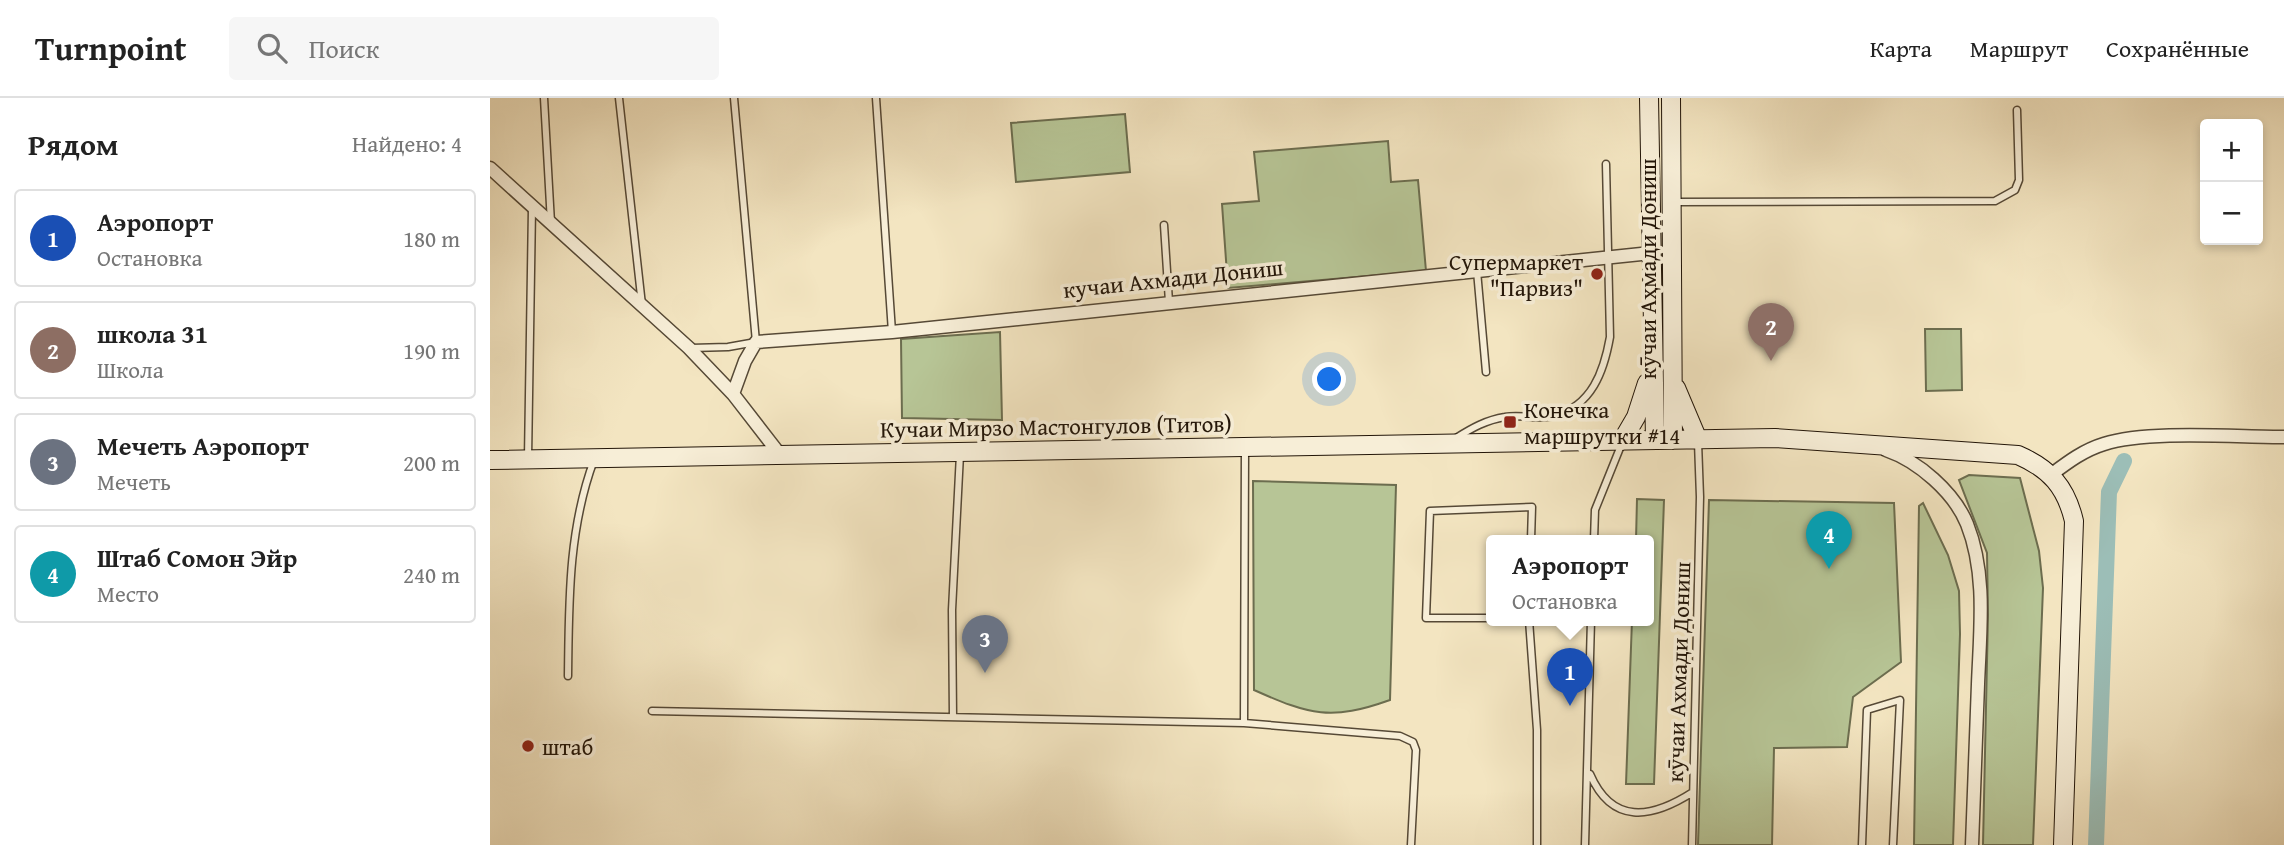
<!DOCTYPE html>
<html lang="ru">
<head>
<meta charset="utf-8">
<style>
  body { margin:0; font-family:"Gentium Book Plus",serif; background:#f6f6f6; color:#222 }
  .controls { position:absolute; right:21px; top:21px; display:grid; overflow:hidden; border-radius:7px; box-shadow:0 4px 10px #0003 }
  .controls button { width:63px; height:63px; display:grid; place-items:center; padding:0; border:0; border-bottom:2px solid #e0e0e0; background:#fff; color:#222; font:35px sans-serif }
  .you { position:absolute; left:840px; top:282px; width:24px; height:24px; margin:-18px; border:5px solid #fff; border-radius:50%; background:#1a73e8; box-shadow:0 0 0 10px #1a73e833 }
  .badge { display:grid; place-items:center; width:46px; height:46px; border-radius:50%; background:#111827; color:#fff; font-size:23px; font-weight:700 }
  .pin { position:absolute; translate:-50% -58px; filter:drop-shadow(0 2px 4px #0008) }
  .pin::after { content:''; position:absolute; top:37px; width:24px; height:21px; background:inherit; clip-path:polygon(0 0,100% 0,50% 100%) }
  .popup { position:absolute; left:996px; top:437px; width:168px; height:91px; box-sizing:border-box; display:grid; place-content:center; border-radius:7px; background:#fff; filter:drop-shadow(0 2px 5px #0005); font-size:23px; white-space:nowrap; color:#767676 }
  .popup b { font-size:26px; color:#222 }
  .popup::after { content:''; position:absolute; left:50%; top:100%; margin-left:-14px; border:14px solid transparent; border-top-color:#fff }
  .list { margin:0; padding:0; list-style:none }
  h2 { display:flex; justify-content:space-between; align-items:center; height:91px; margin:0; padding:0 28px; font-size:30px }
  h2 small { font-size:23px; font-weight:400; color:#767676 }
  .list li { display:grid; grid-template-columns:46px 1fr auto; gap:21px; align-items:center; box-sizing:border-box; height:98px; margin:0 14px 14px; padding:0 14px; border:2px solid #e0e0e0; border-radius:7px }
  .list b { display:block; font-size:26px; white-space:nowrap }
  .list p { margin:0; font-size:23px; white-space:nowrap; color:#767676 }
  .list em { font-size:23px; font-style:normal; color:#767676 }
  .icon { flex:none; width:38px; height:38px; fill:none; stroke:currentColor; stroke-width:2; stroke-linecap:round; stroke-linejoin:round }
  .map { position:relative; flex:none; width:1794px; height:747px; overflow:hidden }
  header { display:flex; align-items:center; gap:42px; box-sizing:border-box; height:98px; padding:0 35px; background:#fff; border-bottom:2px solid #e0e0e0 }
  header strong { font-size:33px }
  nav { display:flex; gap:38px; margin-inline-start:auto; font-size:24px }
  .search { width:490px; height:63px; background:#f6f6f6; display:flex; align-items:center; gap:18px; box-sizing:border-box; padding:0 24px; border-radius:7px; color:#767676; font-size:26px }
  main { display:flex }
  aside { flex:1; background:#fff }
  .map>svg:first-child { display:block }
</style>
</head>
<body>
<header>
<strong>Turnpoint</strong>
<div class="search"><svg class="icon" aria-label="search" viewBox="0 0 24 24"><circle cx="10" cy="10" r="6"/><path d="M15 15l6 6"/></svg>Поиск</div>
<nav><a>Карта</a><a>Маршрут</a><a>Сохранённые</a></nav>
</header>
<main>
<aside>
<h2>Рядом<small>Найдено: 4</small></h2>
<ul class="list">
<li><span class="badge" style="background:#1a4fb4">1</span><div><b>Аэропорт</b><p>Остановка</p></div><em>180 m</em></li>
<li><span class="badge" style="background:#8d6e63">2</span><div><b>школа 31</b><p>Школа</p></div><em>190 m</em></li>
<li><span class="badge" style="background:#6b7280">3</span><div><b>Мечеть Аэропорт</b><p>Мечеть</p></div><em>200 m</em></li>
<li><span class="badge" style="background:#0f9aa8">4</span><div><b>Штаб Сомон Эйр</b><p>Место</p></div><em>240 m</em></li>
</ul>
</aside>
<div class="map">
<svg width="1794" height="747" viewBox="0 0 1794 747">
  <rect width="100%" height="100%" fill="#f3e5c1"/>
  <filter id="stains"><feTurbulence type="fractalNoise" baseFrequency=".00286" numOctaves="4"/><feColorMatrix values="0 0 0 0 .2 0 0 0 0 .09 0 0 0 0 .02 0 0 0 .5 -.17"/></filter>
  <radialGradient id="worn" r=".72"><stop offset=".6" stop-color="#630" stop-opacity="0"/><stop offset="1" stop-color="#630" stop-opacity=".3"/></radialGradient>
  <path fill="#b7c596" stroke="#6c6d4f" stroke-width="2" d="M635,16L640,74L526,84L521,25Z
    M898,43L901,84L928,82L936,173L738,190L732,106L769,103L764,54Z
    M1435,231H1471L1472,292L1436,293Z
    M510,234L512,322L412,320L411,241Z
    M1479,377L1530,380L1549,453L1553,490L1543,747H1493L1498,517L1497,455L1469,382Z
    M763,383L906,387L900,602C841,623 820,617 764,592Z
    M1147,401L1174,402L1164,686H1136L1142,522H1159V442H1146Z
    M1219,402L1404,405L1411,564L1363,599L1357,649L1284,650L1282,747H1208Z
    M1433,405L1458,457L1469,493L1470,536L1463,747H1424L1429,408Z"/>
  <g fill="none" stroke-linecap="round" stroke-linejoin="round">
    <path stroke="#9cbeb7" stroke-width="16" d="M1606,747L1619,394L1634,363"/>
    <g stroke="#564936" stroke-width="9">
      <path id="lane" d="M54,0L61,125
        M129,0L152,207
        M386,0L402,234
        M1184,104L1505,103L1525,92L1529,82L1527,12
        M674,127L679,204
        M987,173L996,274
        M201,250L238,249L266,244L244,0
        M966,340C982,330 996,322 1015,319C1031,316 1049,322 1064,318C1102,308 1114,273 1120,239L1116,66
        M38,360L42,110
        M1104,442L1105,412L1132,345
        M1001,520H936L940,413L1042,409L1041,442
        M1039,522L1047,632V747
        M78,578C79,505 78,432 104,362
        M162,613L754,625L910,638L923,644L926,652L921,747
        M463,619L462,512L470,356
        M754,625L755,351
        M1100,676C1122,727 1161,721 1203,694
        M1095,747L1101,522
        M1202,747L1210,399L1208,344
        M1372,747L1377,612L1410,602L1403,747"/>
    </g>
    <g stroke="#564936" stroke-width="15">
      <path id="street" d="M0,70L199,250L243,296L291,358
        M243,296L255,263L266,244L402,234L1161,155
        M1396,352C1428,363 1464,394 1477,426C1497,476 1490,533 1488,586C1486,640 1484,693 1482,747
        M1562,376C1578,364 1594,352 1614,346C1658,332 1745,339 1794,339"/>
    </g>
    <g stroke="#221508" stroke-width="20">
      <path id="secondary" d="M1159,0L1165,342
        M1181,0L1183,342
        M1186,290L1208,342
        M1132,343L1146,319L1157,285
        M0,362L1285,340L1528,357C1560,371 1576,389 1584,423L1573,747"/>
    </g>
    <use href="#lane" stroke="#f7eed7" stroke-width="6"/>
    <use href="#street" stroke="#f7eed7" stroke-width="12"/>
    <use href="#secondary" stroke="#f7eed7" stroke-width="18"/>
  </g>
  <g fill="#8f2418" stroke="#f7eed7" stroke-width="2.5">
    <circle cx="1107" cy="176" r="7"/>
    <rect x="1013" y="317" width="14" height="14" rx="3.5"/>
    <circle cx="38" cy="648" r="7"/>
  </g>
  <g text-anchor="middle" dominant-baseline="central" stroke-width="7" stroke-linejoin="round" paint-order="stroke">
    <g font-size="23" fill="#221508" stroke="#f7eed7" text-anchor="start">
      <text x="1093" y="163" text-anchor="end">Супермаркет<tspan x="1093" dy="26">"Парвиз"</tspan></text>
      <text x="1034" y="311">Конечка<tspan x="1034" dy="26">маршрутки #14</tspan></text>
      <text x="52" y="648">штаб</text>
    </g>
    <g font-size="23" fill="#221508" stroke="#f7eed7">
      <text transform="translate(1157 171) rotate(-90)">кӯчаи Аҳмади Дониш</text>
      <text transform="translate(683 180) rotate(-6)">кучаи Ахмади Дониш</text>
      <text transform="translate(566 328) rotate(-1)">Кучаи Мирзо Мастонгулов (Титов)</text>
      <text transform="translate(1188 574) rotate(-88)">кӯчаи Ахмади Дониш</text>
    </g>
  </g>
  <rect width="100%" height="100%" filter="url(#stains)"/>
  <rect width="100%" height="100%" fill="url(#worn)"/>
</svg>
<div class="controls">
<button>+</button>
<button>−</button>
</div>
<div class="you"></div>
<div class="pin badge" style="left:1080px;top:608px;background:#1a4fb4">1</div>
<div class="popup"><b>Аэропорт</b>Остановка</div>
<div class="pin badge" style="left:1281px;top:263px;background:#8d6e63">2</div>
<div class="pin badge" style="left:495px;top:575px;background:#6b7280">3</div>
<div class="pin badge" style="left:1339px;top:471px;background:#0f9aa8">4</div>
</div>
</main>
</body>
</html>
